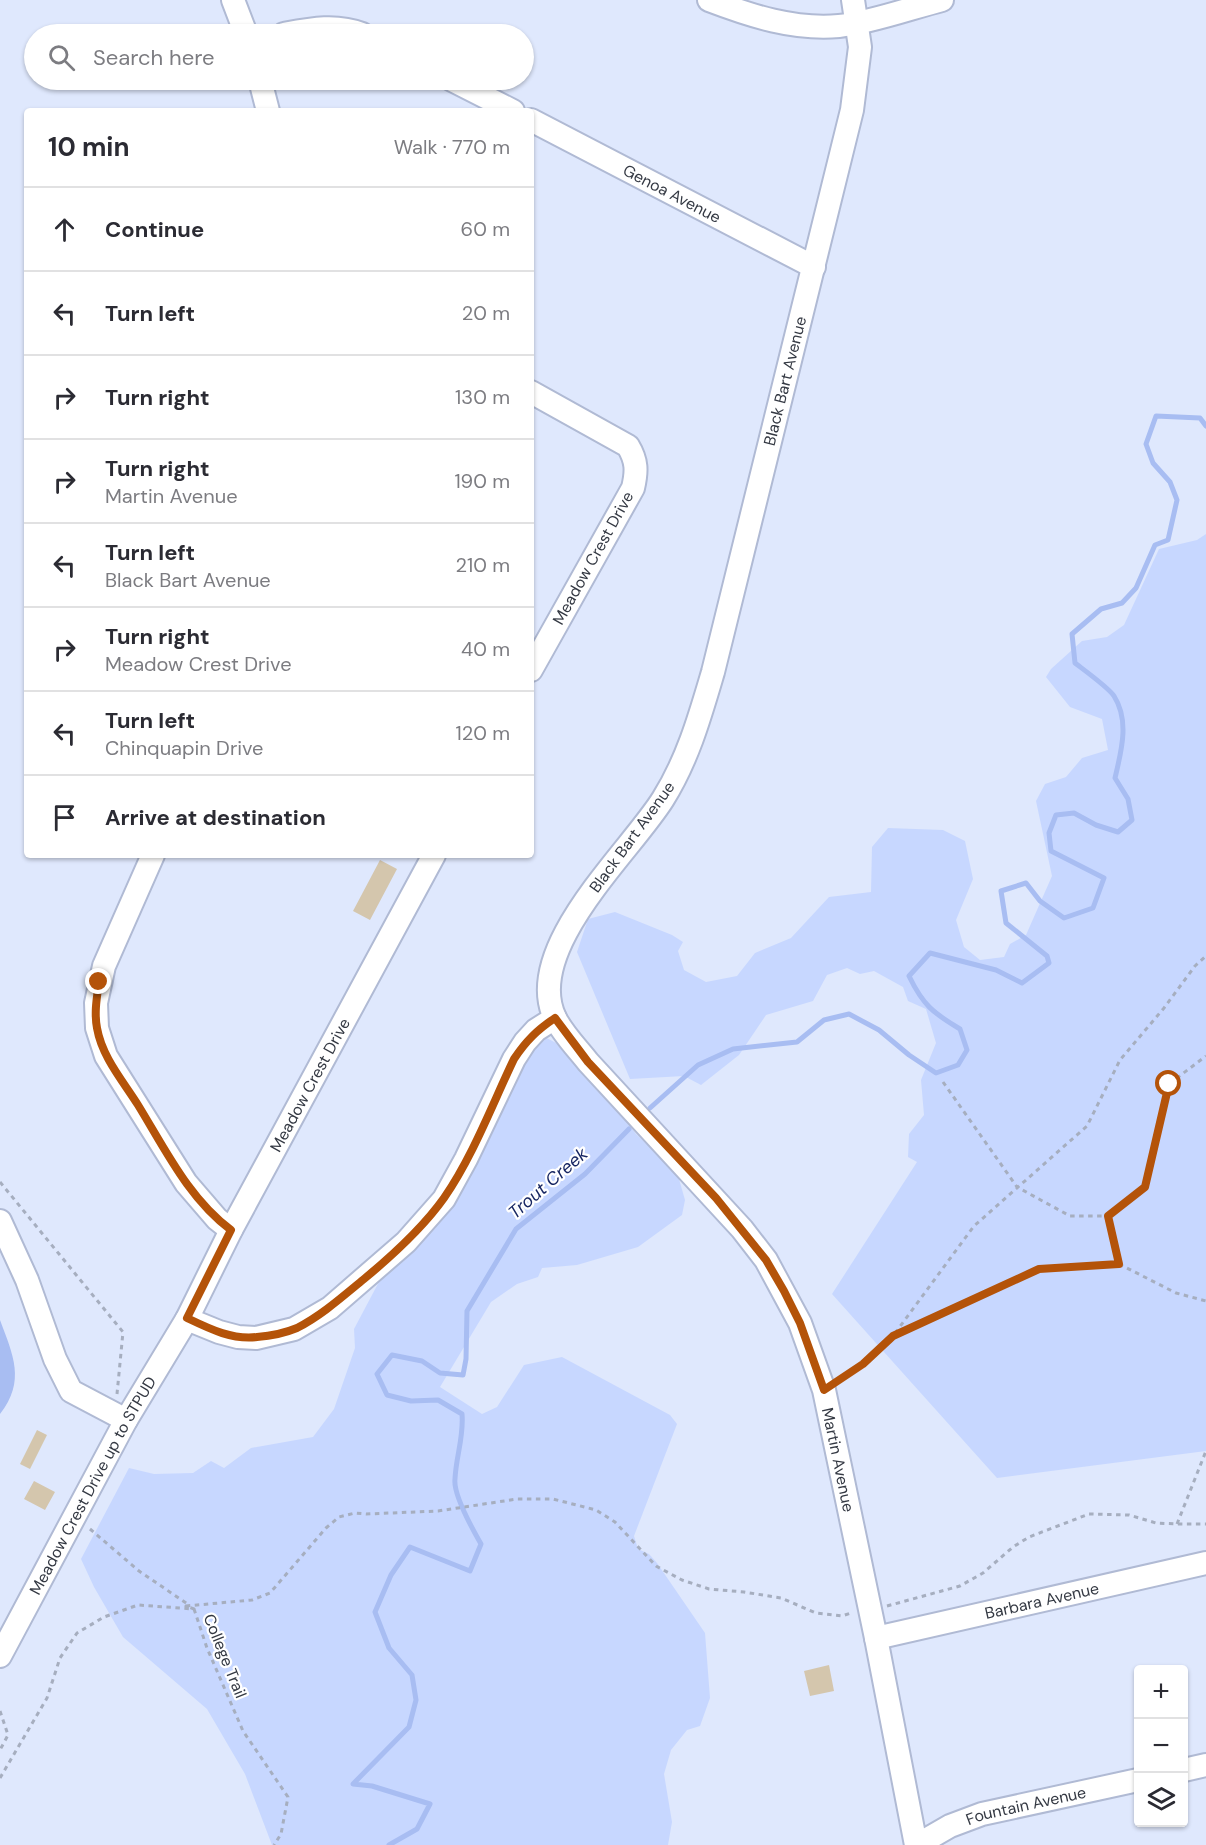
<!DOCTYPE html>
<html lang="en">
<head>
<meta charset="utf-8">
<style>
  body { margin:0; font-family:"DM Sans",sans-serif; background:#f7f7f7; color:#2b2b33 }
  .controls { position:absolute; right:18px; bottom:18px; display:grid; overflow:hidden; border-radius:6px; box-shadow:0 2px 4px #0004 }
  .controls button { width:54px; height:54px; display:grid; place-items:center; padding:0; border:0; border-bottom:2px solid #e1e1e2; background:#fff; color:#2b2b33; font:30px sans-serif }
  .stop { position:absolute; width:18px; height:18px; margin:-14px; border:4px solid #b45309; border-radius:50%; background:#fff }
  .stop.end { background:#b45309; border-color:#fff; box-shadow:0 2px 6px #0008 }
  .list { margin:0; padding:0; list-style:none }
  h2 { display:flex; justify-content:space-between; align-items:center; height:78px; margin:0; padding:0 24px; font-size:26px }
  h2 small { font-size:20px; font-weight:400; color:#7c7c81 }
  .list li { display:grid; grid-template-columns:39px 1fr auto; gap:18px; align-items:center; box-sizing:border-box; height:84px; padding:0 24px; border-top:2px solid #e1e1e2 }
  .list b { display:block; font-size:22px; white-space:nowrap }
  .list p { margin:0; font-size:20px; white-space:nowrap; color:#7c7c81 }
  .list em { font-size:20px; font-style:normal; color:#7c7c81 }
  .icon { flex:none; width:33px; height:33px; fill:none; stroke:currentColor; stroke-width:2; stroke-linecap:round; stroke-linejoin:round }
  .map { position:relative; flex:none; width:1206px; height:1845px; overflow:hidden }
  .search { position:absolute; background:#fff; box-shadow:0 2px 4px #0004; left:24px; top:24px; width:510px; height:66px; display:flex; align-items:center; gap:15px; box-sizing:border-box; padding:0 21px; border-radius:33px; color:#7c7c81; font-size:22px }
  .panel { position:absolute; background:#fff; box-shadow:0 2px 4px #0004; left:24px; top:108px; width:510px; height:750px; border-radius:6px }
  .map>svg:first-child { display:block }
</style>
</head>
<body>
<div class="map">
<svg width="1206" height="1845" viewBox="0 0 1206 1845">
  <rect width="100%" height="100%" fill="#dfe8fd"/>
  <path fill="#c7d7ff" d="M1206,534V1451L997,1478L832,1294L917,1162L908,1157L909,1134L924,1115L921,1080L936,1043L926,1009L908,1001L903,987L874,971L860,974L847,968L827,975L813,1001L766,1015L739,1055L701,1085L684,1076L630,1079L577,952L588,919L615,912L672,935L683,942L678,951L684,970L706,982L737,976L755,953L791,938L829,897L871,892L872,847L888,828L943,830L965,841L973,879L956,920L964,947L980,960L1004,957L1010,944L1026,935L1052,876L1036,801L1045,784L1066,777L1082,758L1108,750L1102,719L1070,707L1046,677L1051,669L1082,641L1107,637L1124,625L1159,549L1197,540Z
    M543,1036L556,1043L615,1104L636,1134L677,1172L685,1200L682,1215L638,1247L577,1265L542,1268L538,1277L517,1284L491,1302L440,1387L482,1414L497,1407L524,1365L562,1357L670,1415L677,1424L634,1536L638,1549L649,1554L657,1563L705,1633L710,1698L700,1726L687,1730L671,1750L664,1774L672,1822L668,1845H272L245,1774L207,1709L123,1637L94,1587L81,1559L129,1468L154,1474L193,1473L211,1461L224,1468L251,1448L313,1437L334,1409L355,1348L354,1329L390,1261L435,1217L492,1080Z"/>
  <path fill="#a8bdf2" d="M0,1320C13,1355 26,1381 0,1414Z"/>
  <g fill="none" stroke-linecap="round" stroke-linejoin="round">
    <path stroke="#a8bdf2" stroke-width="5" d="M650,1108L698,1065L733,1049L797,1042L824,1020L849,1014L879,1030L909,1055L936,1073L958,1065L967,1050L960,1029C933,1013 923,1005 909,976L930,953L996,970L1022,983L1049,963L1047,956L1006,923L1001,891L1026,883L1040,901L1064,918L1093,908L1104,878L1051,851L1049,833L1056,815L1074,813L1096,825L1118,832L1132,820L1128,799L1115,778C1121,752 1130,721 1114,696C1109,688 1084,670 1075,663L1072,634L1101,609L1122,603L1136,588L1155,545L1168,540L1177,500L1170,482L1153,463L1146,444L1156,416L1200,418L1206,426
      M389,1845L417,1829L430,1804L372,1786L353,1784L409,1727L416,1700L412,1675L389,1648L375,1612L391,1575L410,1547L470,1571L481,1544C473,1530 453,1494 455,1479C456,1456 464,1437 462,1414L438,1400L411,1401L387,1395L377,1374L392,1355L422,1361L440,1373L463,1375L466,1359L467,1311L516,1229L585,1174L629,1129"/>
  </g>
  <path fill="#d4c6ad" d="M380,860L397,869L370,920L353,911Z
    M37,1430L47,1435L30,1469L20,1464Z
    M34,1481L55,1492L45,1510L24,1499Z
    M829,1665L834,1691L810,1696L804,1671Z"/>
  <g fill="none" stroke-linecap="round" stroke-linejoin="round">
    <g stroke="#b0bad4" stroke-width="26">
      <g id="minor">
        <path d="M233,0L246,34"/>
        <path d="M709,0C751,16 794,30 839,26C869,23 911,8 942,0"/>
        <path id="s1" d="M853,0L860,47L852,110L713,672C700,716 688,759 663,799C630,852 522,949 555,1018C563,1034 577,1048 588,1062L742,1229L766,1260L800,1323L824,1390L876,1638L916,1845"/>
        <path d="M284,34C311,29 336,24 362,34"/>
        <path d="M260,80L268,111"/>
        <path d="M452,80L513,111"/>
        <path id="s2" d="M531,120L814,267"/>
        <path d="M531,392L628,446C637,461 637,471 633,488L531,670"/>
        <path d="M153,855L104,966L96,1003L97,1028L106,1056L186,1183L217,1219L231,1230"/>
        <path d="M0,1221L27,1280L55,1359L71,1391L126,1420"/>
        <path d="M187,1319L219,1332L238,1337L256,1338L294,1329L330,1308L406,1242L444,1199L466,1159L514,1059L525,1042L536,1030L555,1018"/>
        <path id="s3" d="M876,1638L1206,1563"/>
        <path id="s4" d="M0,1656L126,1420L187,1319L231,1230L434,855"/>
        <path d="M1184,1770L1206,1765"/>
        <path id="s5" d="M917,1845L950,1826L982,1814L1138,1780"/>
      </g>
    </g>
    <path stroke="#a6aebf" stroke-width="3" stroke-dasharray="4.5 4.5" stroke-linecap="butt" d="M943,1082L1017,1187L1070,1216H1108
      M0,1182L123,1332L117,1394
      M1119,1264L1176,1293L1206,1301
      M895,1335L1039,1269L1119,1264L1108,1216L1145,1187L1169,1084L1206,1056
      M840,1379L863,1364L893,1336L974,1226L1087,1126L1120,1060L1164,1008L1195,966L1206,956
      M1177,1524L1206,1451
      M90,1529L139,1571L189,1605
      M887,1606L960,1586L983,1573L1013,1547L1029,1537L1089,1514L1129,1515L1156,1523L1177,1524H1206
      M194,1609L207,1648L243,1731L288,1797L281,1834L274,1845
      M0,1711L8,1735L0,1750
      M0,1778L47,1698L60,1658L77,1633L104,1617L138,1605L194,1609L186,1606L252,1600L270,1593L326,1528L339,1517L355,1513L366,1514L438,1511L517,1499H553L596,1510L615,1522L656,1566L682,1580L709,1589L744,1592L781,1598L816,1613L842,1616L851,1613"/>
    <use href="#minor" stroke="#fff" stroke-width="22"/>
  </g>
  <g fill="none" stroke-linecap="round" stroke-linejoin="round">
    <path stroke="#b45309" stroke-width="8" d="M99,982C97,997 94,1012 97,1028C102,1057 123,1081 138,1105C165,1149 189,1199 231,1230L187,1318C210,1329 232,1340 257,1337C270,1336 285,1333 297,1328C322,1315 342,1297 364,1279C393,1255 422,1229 444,1198C473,1156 492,1105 514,1059C526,1041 537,1030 555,1018L588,1062L716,1198L766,1260L784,1291L800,1323L824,1390L863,1364L893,1336L1039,1269L1119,1264L1108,1216L1145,1187L1169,1084"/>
  </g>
  <g text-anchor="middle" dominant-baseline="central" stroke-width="4.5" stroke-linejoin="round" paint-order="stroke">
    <g font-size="16" fill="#343943" stroke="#fff">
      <text stroke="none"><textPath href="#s2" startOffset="159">Genoa Avenue</textPath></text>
      <text transform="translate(785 381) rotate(-76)">Black Bart Avenue</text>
      <text transform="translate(593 558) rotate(-61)">Meadow Crest Drive</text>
      <text transform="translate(632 837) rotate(-54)">Black Bart Avenue</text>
      <text stroke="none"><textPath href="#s4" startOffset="650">Meadow Crest Drive</textPath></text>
      <text stroke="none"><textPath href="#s1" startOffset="1617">Martin Avenue</textPath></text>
      <text stroke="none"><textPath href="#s4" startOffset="194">Meadow Crest Drive up to STPUD</textPath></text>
      <text stroke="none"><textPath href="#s3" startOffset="170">Barbara Avenue</textPath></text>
      <text transform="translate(225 1656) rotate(68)">College Trail</text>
      <text stroke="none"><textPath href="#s5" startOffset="117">Fountain Avenue</textPath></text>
    </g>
    <g font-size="18" font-style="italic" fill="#182763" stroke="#fff">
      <text transform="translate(548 1183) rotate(-41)">Trout Creek</text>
    </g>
  </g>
</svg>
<div class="controls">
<button>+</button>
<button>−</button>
<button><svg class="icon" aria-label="layers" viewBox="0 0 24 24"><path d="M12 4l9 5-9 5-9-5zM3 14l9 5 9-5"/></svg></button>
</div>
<div class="stop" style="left:1169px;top:1084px"></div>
<div class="stop end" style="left:99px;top:982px"></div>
<div class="search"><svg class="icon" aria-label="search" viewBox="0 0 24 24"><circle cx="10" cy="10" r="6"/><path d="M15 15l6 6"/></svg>Search here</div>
<section class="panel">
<h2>10 min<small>Walk · 770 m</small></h2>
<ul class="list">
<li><svg class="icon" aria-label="ahead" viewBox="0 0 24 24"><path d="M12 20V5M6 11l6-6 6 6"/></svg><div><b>Continue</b></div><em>60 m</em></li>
<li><svg class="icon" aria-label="left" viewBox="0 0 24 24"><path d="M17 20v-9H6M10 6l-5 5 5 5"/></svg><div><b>Turn left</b></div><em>20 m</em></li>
<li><svg class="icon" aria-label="right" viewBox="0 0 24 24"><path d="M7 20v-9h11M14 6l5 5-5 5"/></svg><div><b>Turn right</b></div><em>130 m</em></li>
<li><svg class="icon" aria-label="right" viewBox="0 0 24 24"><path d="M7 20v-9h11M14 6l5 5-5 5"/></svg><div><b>Turn right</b><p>Martin Avenue</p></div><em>190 m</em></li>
<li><svg class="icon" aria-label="left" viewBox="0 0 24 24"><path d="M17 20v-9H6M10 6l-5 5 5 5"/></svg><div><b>Turn left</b><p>Black Bart Avenue</p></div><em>210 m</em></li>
<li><svg class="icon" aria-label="right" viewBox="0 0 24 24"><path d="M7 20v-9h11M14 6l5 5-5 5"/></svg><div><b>Turn right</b><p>Meadow Crest Drive</p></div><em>40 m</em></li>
<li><svg class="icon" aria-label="left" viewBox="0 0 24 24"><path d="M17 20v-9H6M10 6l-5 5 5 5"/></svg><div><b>Turn left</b><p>Chinquapin Drive</p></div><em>120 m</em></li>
<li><svg class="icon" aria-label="arrive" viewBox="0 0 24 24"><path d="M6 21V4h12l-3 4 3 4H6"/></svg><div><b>Arrive at destination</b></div></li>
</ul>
</section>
</div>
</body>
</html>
